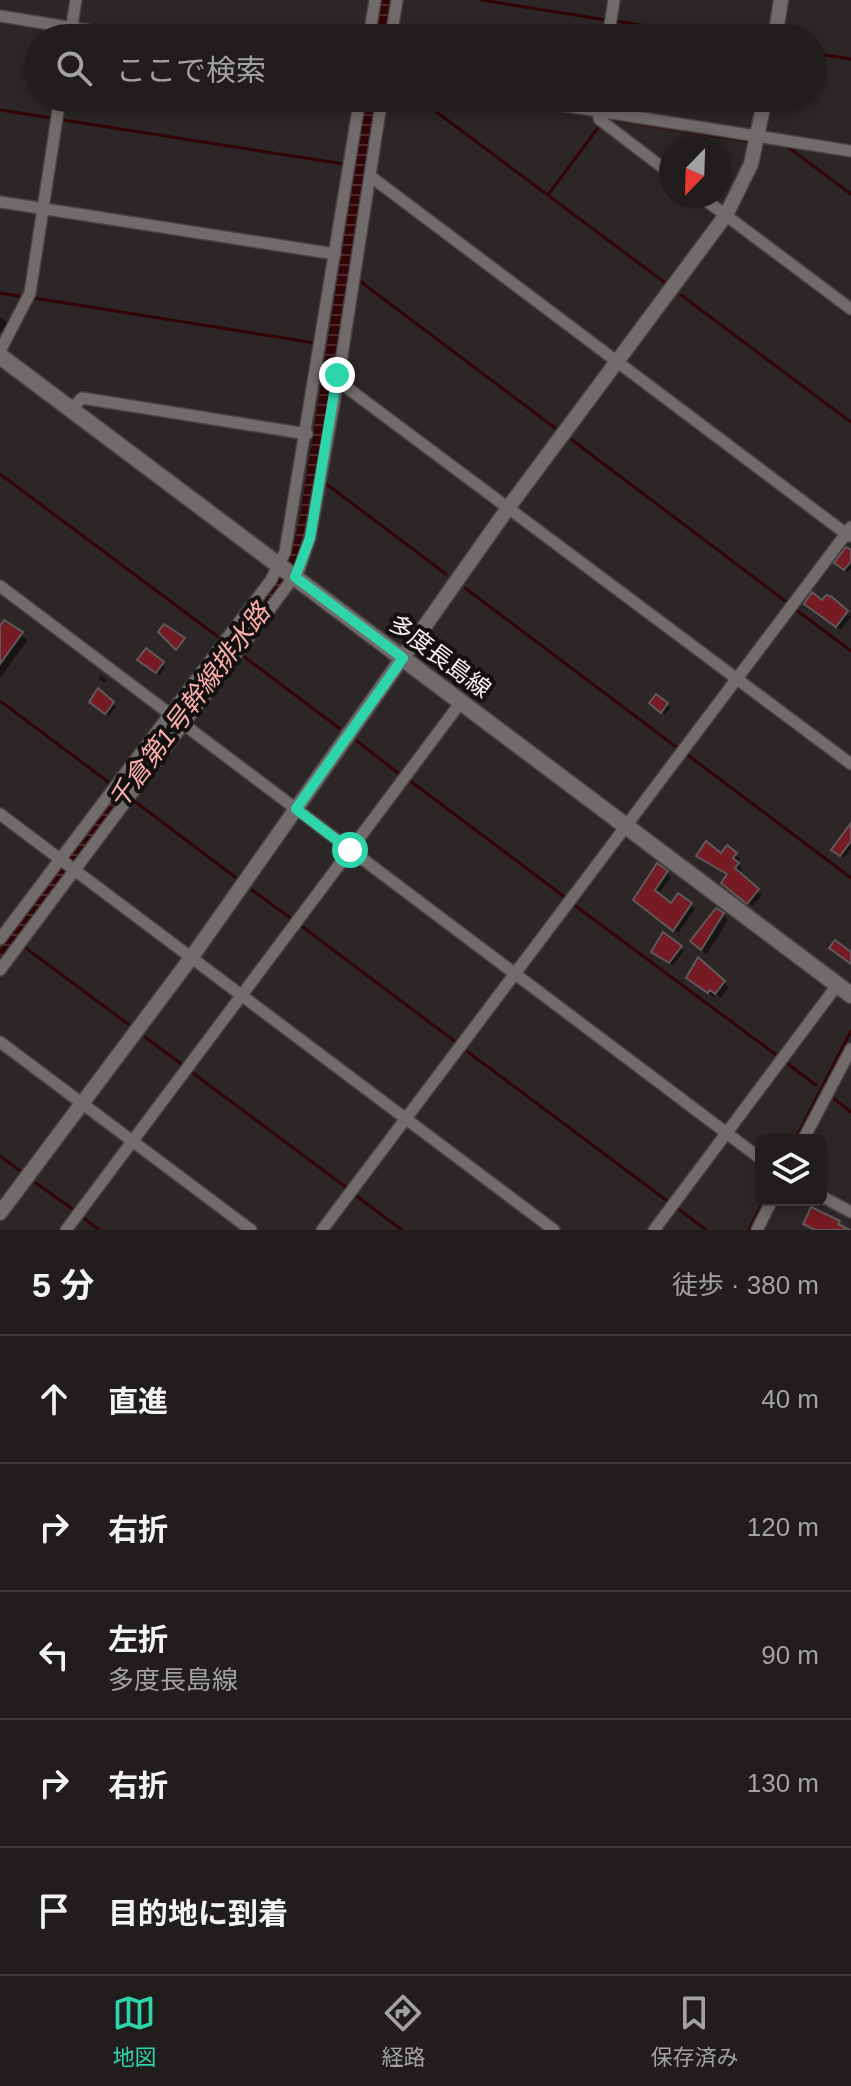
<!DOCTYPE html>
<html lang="ja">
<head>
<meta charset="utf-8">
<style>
  body { margin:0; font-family:Helvetica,"Noto Sans JP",sans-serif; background:#2d2a29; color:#f1f3f6 }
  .controls { position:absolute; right:24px; bottom:24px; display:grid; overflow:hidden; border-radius:12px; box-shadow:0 4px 12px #0003 }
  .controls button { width:72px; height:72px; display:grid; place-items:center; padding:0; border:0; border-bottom:2px solid #3e3b3b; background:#211d1c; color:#f1f3f6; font:40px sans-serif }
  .compass { position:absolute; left:659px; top:136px; width:72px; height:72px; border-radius:50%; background:#211d1c; box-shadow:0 4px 12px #0003; rotate:203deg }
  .stop { position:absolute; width:24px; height:24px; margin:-18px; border:6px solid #2ed4aa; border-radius:50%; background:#fff }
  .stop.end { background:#2ed4aa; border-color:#fff; box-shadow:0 2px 8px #0008 }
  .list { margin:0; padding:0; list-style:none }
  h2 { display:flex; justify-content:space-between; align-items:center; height:104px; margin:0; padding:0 32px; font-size:34px }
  h2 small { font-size:26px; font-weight:400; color:#a2a2a3 }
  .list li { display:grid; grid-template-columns:52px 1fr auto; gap:24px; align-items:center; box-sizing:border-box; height:128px; padding:0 32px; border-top:2px solid #3e3b3b }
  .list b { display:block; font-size:30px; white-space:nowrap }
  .list p { margin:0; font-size:26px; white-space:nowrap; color:#a2a2a3 }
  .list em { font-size:26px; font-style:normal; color:#a2a2a3 }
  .icon { flex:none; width:44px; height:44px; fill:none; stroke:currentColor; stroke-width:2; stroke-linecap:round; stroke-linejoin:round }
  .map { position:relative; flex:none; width:851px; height:1230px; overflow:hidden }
  .search { position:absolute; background:#211d1c; box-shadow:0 4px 12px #0003; left:24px; right:24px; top:24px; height:88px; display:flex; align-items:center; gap:20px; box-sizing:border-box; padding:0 28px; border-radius:44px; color:#a2a2a3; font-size:30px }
  .sheet { height:744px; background:#211d1c }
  nav { display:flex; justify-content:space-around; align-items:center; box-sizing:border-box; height:112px; border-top:2px solid #3e3b3b; background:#211d1c; font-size:22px; color:#a2a2a3 }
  nav a { display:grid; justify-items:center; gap:4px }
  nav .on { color:#2ed4aa }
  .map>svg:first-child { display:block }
</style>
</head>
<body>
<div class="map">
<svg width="851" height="1230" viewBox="0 0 851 1230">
  <defs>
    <pattern id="water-rules" width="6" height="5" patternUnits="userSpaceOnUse" patternTransform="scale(2)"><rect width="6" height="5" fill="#320307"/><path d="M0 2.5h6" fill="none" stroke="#50282c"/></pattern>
  </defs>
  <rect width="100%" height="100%" fill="#2c2726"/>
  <path fill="url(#water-rules)" d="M382,0H392L386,38H376Z
    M366,98H376L307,531L296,565L0,963V950L276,583L290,556L299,524Z"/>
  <path fill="#0007" d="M0,317L9,323L2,332H0Z
    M851,553V568L848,572L840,566Z
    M823,602L851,617L841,630L811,608Z
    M5,623L28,640L0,678V631Z
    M147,651L165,667L160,675L143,663Z
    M101,675L107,680L105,683L98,679Z
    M98,691L116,707L109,716L95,705Z
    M656,697L670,708L665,714L654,706Z
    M851,826V849L844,858L837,853Z
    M727,848L740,859L737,863L742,869L738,873L762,895L753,906L727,887L729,875L699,856H721Z
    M667,873L671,877L658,895L671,906L691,905L695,909L678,933L640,903Z
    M717,910L728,920L707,954L698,947Z
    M680,948L684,951L673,965L657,955Z
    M699,960L729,987L721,998L716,994L714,997L694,983Z"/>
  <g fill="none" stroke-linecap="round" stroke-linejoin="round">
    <path stroke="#320307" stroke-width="3" d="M482,0L606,20
      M615,21L723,38
      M813,53L851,59
      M418,98L664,282
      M0,110L52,118
      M605,118L747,141
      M63,120L344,164
      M788,147L851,194
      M548,195L600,125
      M357,279L555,428
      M0,293L24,297
      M681,295L851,422
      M34,298L315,343
      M572,440L788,603
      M0,474L221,639
      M325,483L446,574
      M465,588L679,749
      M795,609L851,651
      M242,655L339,728
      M0,701L111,784
      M357,741L402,776
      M685,753L851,878
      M409,780L566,898
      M133,800L235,877
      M252,890L293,920
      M573,904L779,1057
      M300,925L457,1043
      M23,946L128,1024
      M145,1037L184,1066
      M464,1049L670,1203
      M785,1062L816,1085
      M190,1071L347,1188
      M832,1097L851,1112
      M795,1140L851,1031
      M0,1156L19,1170
      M36,1183L75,1211
      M355,1195L402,1230
      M676,1207L706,1230
      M81,1216L99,1230
      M749,1230L764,1200"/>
  </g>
  <path fill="#761a23" stroke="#5f5959" stroke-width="2" d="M846,547L851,550V561L844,570L834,563Z
    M812,592L822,600L826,595L832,597L848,611L836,627L804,604Z
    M4,620L23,632L0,664V626Z
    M164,624L185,638L176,650L158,632Z
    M146,648L164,662L156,673L137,660Z
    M98,688L114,702L105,714L89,702Z
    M656,694L668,703L661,713L649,703Z
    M851,823V841L840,856L831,850Z
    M706,841L721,853L727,845L737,853L733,858L739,863L735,868L759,889L747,904L721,883L727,874L696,856Z
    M657,863L668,871L655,890L671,903L678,893L692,903L673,931L633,900Z
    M716,908L724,913L701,950L690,941Z
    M663,932L682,946L669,963L651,952Z
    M835,940L851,952V964L829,948Z
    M698,957L725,981L715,994L710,990L708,993L686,978Z
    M811,1207L840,1221L838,1224L850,1230H815L803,1224Z"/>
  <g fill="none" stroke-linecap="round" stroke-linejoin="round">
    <g stroke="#464241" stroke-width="14">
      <path id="minor" d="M0,16L135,38
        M70,38L76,0
        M369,38L375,0
        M391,38L397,0
        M608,38L614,0
        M516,98L851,151
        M598,98L599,119L671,174
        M370,176L849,536
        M700,196L851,309
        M0,202L335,254
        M0,351L30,293L60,98
        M338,381L851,764
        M70,410L82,398L307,434
        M0,586L761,1159
        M0,814L554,1230
        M0,939L271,580L285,552L360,98
        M0,970L299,570L310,538L338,381L382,98
        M0,1042L251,1230
        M803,1140L851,1049
        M821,1196L851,1212
        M66,1230L461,702
        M322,1230L851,527
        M654,1230L838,984
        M757,1230L772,1200"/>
    </g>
    <g stroke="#464241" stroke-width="17">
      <path id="tertiary" d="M775,38L781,0
        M0,1213L191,958L508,508L726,215L751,164L765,98"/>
    </g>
    <g stroke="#464241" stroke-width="19">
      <path id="secondary" d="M0,356L851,995"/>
    </g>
    <use href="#minor" stroke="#716b6b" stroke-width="11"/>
    <use href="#tertiary" stroke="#716b6b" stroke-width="14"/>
    <use href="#secondary" stroke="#716b6b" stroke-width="16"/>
  </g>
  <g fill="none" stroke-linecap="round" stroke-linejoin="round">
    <path stroke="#2ed4aa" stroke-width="10" d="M337,375L310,538L295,577L403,658L296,809L350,850"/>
  </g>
  <g text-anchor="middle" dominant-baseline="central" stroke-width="8" stroke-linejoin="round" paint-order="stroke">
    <g font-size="24" fill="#f5f1f1" stroke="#131010">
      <text transform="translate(440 656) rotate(37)">多度長島線</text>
    </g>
    <g font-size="26" font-style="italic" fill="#feafad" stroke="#131010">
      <text transform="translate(189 706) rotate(-53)">千倉第1号幹線排水路</text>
    </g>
  </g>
</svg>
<div class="controls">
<button><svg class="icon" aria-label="layers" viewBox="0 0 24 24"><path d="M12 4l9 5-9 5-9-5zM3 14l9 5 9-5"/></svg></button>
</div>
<svg class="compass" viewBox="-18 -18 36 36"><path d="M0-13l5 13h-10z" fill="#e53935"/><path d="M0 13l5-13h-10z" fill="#a2a2a3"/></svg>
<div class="stop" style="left:350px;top:850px"></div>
<div class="stop end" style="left:337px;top:375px"></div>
<div class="search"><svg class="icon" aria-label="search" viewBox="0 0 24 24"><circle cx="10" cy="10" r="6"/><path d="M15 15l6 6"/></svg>ここで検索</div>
</div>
<section class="sheet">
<h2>5 分<small>徒歩 · 380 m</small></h2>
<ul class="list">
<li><svg class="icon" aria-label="ahead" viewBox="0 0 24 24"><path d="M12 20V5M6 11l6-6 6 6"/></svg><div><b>直進</b></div><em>40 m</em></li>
<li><svg class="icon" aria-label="right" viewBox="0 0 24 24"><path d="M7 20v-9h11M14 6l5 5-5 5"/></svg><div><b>右折</b></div><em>120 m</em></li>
<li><svg class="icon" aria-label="left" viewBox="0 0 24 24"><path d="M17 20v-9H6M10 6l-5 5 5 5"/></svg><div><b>左折</b><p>多度長島線</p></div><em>90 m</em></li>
<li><svg class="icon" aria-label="right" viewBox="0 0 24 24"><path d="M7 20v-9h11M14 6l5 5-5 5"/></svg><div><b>右折</b></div><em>130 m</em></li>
<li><svg class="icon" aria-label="arrive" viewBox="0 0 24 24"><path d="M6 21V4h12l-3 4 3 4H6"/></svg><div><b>目的地に到着</b></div></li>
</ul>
</section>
<nav>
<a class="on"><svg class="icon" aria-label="map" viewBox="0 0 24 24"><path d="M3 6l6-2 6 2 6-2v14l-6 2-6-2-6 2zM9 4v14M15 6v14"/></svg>地図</a>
<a><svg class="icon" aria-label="directions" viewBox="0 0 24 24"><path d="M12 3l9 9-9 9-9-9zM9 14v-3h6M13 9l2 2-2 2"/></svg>経路</a>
<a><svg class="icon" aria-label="saved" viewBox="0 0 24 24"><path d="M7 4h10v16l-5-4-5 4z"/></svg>保存済み</a>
</nav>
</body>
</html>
